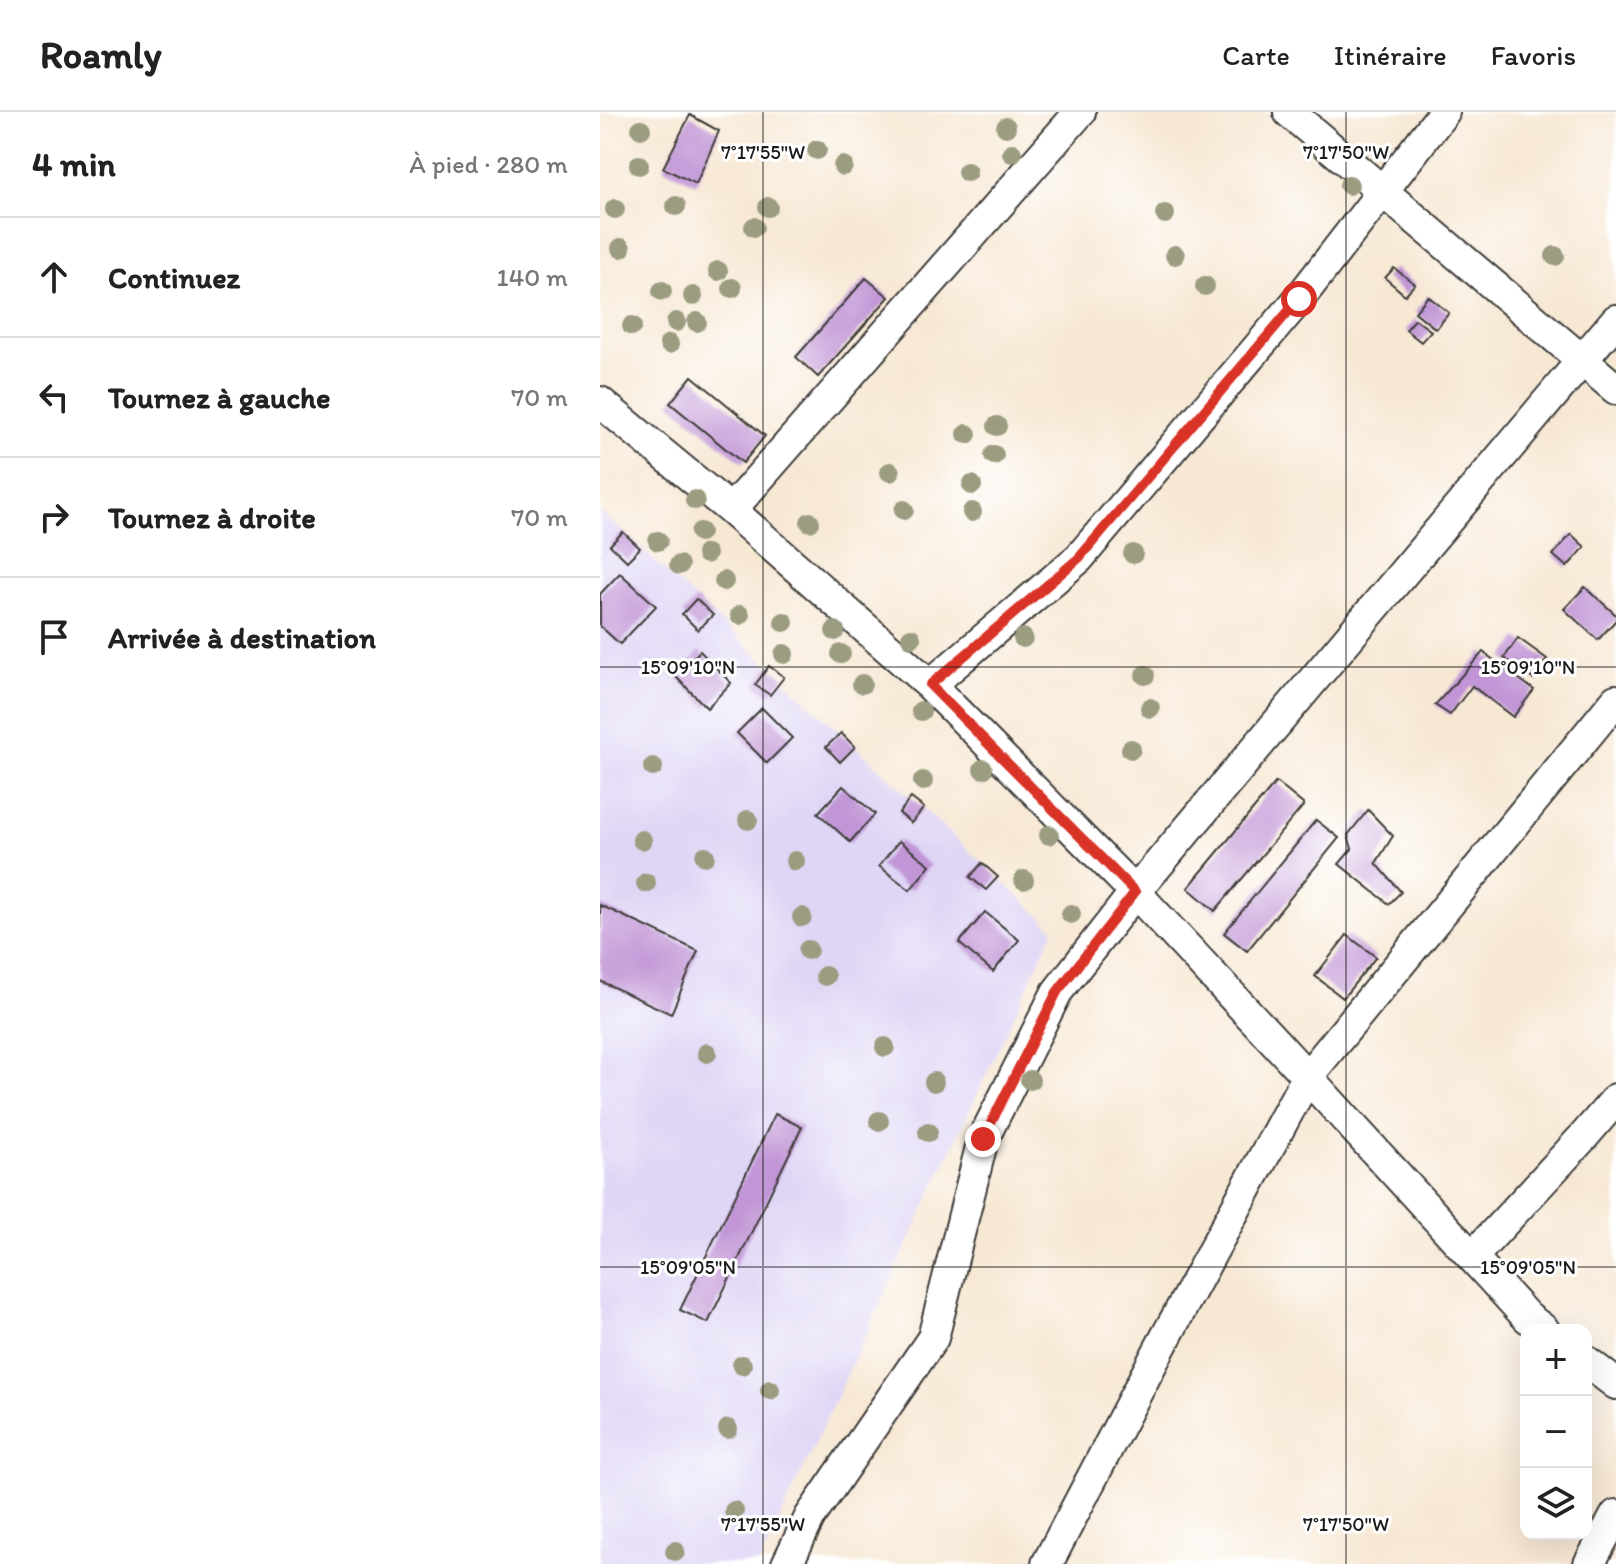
<!DOCTYPE html>
<html lang="fr">
<head>
<meta charset="utf-8">
<style>
  body { margin:0; font-family:Itim,sans-serif; background:#f2f2f2; color:#222 }
  .controls { position:absolute; right:24px; bottom:24px; display:grid; overflow:hidden; border-radius:16px; box-shadow:0 8px 32px #0002 }
  .controls button { width:72px; height:72px; display:grid; place-items:center; padding:0; border:0; border-bottom:2px solid #e0e0e0; background:#fff; color:#222; font:40px sans-serif }
  .stop { position:absolute; width:24px; height:24px; margin:-18px; border:6px solid #d93025; border-radius:50%; background:#fff }
  .stop.end { background:#d93025; border-color:#fff; box-shadow:0 2px 8px #0008 }
  .list { margin:0; padding:0; list-style:none }
  h2 { display:flex; justify-content:space-between; align-items:center; height:104px; margin:0; padding:0 32px; font-size:34px }
  h2 small { font-size:26px; font-weight:400; color:#767676 }
  .list li { display:grid; grid-template-columns:52px 1fr auto; gap:24px; align-items:center; box-sizing:border-box; height:120px; padding:0 32px; border-top:2px solid #e0e0e0 }
  .list b { display:block; font-size:30px; white-space:nowrap }
  .list em { font-size:26px; font-style:normal; color:#767676 }
  .icon { flex:none; width:44px; height:44px; fill:none; stroke:currentColor; stroke-width:2; stroke-linecap:round; stroke-linejoin:round }
  .map { position:relative; flex:none; width:1016px; height:1452px; overflow:hidden }
  header { display:flex; align-items:center; gap:48px; box-sizing:border-box; height:112px; padding:0 40px; background:#fff; border-bottom:2px solid #e0e0e0 }
  header strong { font-size:38px }
  nav { display:flex; gap:44px; margin-inline-start:auto; font-size:28px }
  main { display:flex }
  aside { flex:1; background:#fff }
  .map>svg:first-child { display:block }
</style>
</head>
<body>
<header>
<strong>Roamly</strong>
<nav><a>Carte</a><a>Itinéraire</a><a>Favoris</a></nav>
</header>
<main>
<aside>
<h2>4 min<small>À pied · 280 m</small></h2>
<ul class="list">
<li><svg class="icon" aria-label="ahead" viewBox="0 0 24 24"><path d="M12 20V5M6 11l6-6 6 6"/></svg><div><b>Continuez</b></div><em>140 m</em></li>
<li><svg class="icon" aria-label="left" viewBox="0 0 24 24"><path d="M17 20v-9H6M10 6l-5 5 5 5"/></svg><div><b>Tournez à gauche</b></div><em>70 m</em></li>
<li><svg class="icon" aria-label="right" viewBox="0 0 24 24"><path d="M7 20v-9h11M14 6l5 5-5 5"/></svg><div><b>Tournez à droite</b></div><em>70 m</em></li>
<li><svg class="icon" aria-label="arrive" viewBox="0 0 24 24"><path d="M6 21V4h12l-3 4 3 4H6"/></svg><div><b>Arrivée à destination</b></div></li>
</ul>
</aside>
<div class="map">
<svg width="1016" height="1452" viewBox="0 0 1016 1452">
  <rect width="100%" height="100%" fill="#fff"/>
  <filter id="ink" filterUnits="userSpaceOnUse"><feTurbulence type="fractalNoise" baseFrequency=".0125" numOctaves="2"/><feDisplacementMap in="SourceGraphic" scale="16" xChannelSelector="R" yChannelSelector="G"/><feConvolveMatrix kernelMatrix="1 2 1 2 8 2 1 2 1" color-interpolation-filters="sRGB"/></filter>
  <filter id="wash" filterUnits="userSpaceOnUse"><feTurbulence type="fractalNoise" baseFrequency=".006" numOctaves="4" result="noise"/><feDisplacementMap in="SourceGraphic" scale="32" xChannelSelector="R" yChannelSelector="G"/><feGaussianBlur stdDeviation="1.8" result="paint"/><feColorMatrix in="noise" values="0 0 0 0 0 0 0 0 0 0 0 0 0 0 0 0 0 1.4 0 .05"/><feComposite in="paint" operator="in"/></filter>
  <g filter="url(#wash)">
    <rect width="100%" height="100%" fill="#f7e8d4"/>
    <path fill="#dfd5f5" d="M0,399L454,817L159,1452H0Z"/>
    <g id="blocks">
      <path fill="#c195d6" d="M90,3L119,19L96,72L63,56Z
        M794,156L815,172L805,183L785,166Z
        M266,166L289,185L218,265L196,245Z
        M828,184L849,201L836,217L815,200Z
        M815,207L831,219L821,230L806,218Z
        M92,264L165,324L143,351L70,291Z
        M23,420L40,436L27,449L10,433Z
        M971,422L985,435L967,455L953,443Z
        M20,461L56,494L20,532L0,514V482Z
        M985,475L1016,503V508L998,528L964,497Z
        M96,487L113,503L98,518L82,502Z
        M918,526L947,547L933,567L904,546Z
        M100,539L131,571L107,596L75,564Z
        M883,540L934,578L913,605L872,574L850,603L835,593Z
        M169,554L184,565L170,583L155,573Z
        M162,596L192,626L167,651L137,621Z
        M241,621L255,635L240,650L226,635Z
        M676,670L704,693L615,799L588,776Z
        M243,674L275,702L250,730L218,701Z
        M311,686L324,696L311,711L299,701Z
        M768,698L793,724L776,751L801,780L789,792L739,752L752,737L748,723Z
        M716,708L739,726L647,839L624,821Z
        M299,729L330,753L310,778L279,754Z
        M382,751L398,765L386,778L370,765Z
        M0,793L98,839L71,902L0,869Z
        M385,800L419,828L393,860L359,831Z
        M747,823L776,845L743,886L715,864Z
        M175,1002L202,1015L108,1211L80,1198Z"/>
    </g>
  </g>
  <g filter="url(#ink)">
    <use href="#blocks" fill-opacity="0" stroke="#3d3b38" stroke-width="2"/>
    <g fill="none" stroke-linecap="round" stroke-linejoin="round">
      <g stroke="#3d3b38" stroke-width="34">
        <path id="minor" d="M689,0L1016,277
          M0,290L131,398L330,573L535,780L677,932L927,1205L944,1218
          M131,398L480,0
          M330,573L479,446L699,187L844,0
          M872,1145L985,1023L1016,987
          M986,1249L1016,1272
          M187,1452L210,1405L333,1226L383,1027L457,880L535,780L1016,208
          M447,1452L561,1234L707,965L1016,588
          M989,1452L1016,1403"/>
      </g>
      <use href="#minor" stroke="#fff" stroke-width="30"/>
    </g>
    <g fill="#9b9c80">
      <circle cx="406" cy="15" r="10"/>
      <circle cx="41" cy="17" r="10"/>
      <circle cx="217" cy="38" r="10"/>
      <circle cx="412" cy="41" r="10"/>
      <circle cx="39" cy="53" r="10"/>
      <circle cx="243" cy="54" r="10"/>
      <circle cx="367" cy="60" r="10"/>
      <circle cx="749" cy="73" r="10"/>
      <circle cx="76" cy="94" r="10"/>
      <circle cx="168" cy="95" r="10"/>
      <circle cx="15" cy="97" r="10"/>
      <circle cx="565" cy="102" r="10"/>
      <circle cx="154" cy="115" r="10"/>
      <circle cx="21" cy="136" r="10"/>
      <circle cx="575" cy="143" r="10"/>
      <circle cx="955" cy="144" r="10"/>
      <circle cx="118" cy="159" r="10"/>
      <circle cx="605" cy="174" r="10"/>
      <circle cx="132" cy="176" r="10"/>
      <circle cx="62" cy="179" r="10"/>
      <circle cx="93" cy="184" r="10"/>
      <circle cx="76" cy="210" r="10"/>
      <circle cx="97" cy="210" r="10"/>
      <circle cx="32" cy="214" r="10"/>
      <circle cx="69" cy="232" r="10"/>
      <circle cx="397" cy="314" r="10"/>
      <circle cx="367" cy="322" r="10"/>
      <circle cx="394" cy="343" r="10"/>
      <circle cx="290" cy="360" r="10"/>
      <circle cx="372" cy="373" r="10"/>
      <circle cx="95" cy="388" r="10"/>
      <circle cx="304" cy="398" r="10"/>
      <circle cx="372" cy="400" r="10"/>
      <circle cx="210" cy="410" r="10"/>
      <circle cx="100" cy="420" r="10"/>
      <circle cx="58" cy="429" r="10"/>
      <circle cx="106" cy="442" r="10"/>
      <circle cx="533" cy="442" r="10"/>
      <circle cx="79" cy="453" r="10"/>
      <circle cx="124" cy="469" r="10"/>
      <circle cx="140" cy="503" r="10"/>
      <circle cx="184" cy="510" r="10"/>
      <circle cx="235" cy="519" r="10"/>
      <circle cx="311" cy="526" r="10"/>
      <circle cx="423" cy="526" r="10"/>
      <circle cx="184" cy="542" r="10"/>
      <circle cx="241" cy="542" r="10"/>
      <circle cx="545" cy="563" r="10"/>
      <circle cx="262" cy="572" r="10"/>
      <circle cx="550" cy="596" r="10"/>
      <circle cx="321" cy="599" r="10"/>
      <circle cx="531" cy="637" r="10"/>
      <circle cx="53" cy="655" r="10"/>
      <circle cx="383" cy="657" r="10"/>
      <circle cx="323" cy="669" r="10"/>
      <circle cx="148" cy="708" r="10"/>
      <circle cx="449" cy="723" r="10"/>
      <circle cx="42" cy="728" r="10"/>
      <circle cx="105" cy="744" r="10"/>
      <circle cx="195" cy="749" r="10"/>
      <circle cx="424" cy="768" r="10"/>
      <circle cx="46" cy="771" r="10"/>
      <circle cx="471" cy="802" r="10"/>
      <circle cx="202" cy="805" r="10"/>
      <circle cx="208" cy="838" r="10"/>
      <circle cx="225" cy="864" r="10"/>
      <circle cx="285" cy="935" r="10"/>
      <circle cx="107" cy="941" r="10"/>
      <circle cx="430" cy="968" r="10"/>
      <circle cx="334" cy="970" r="10"/>
      <circle cx="279" cy="1009" r="10"/>
      <circle cx="328" cy="1020" r="10"/>
      <circle cx="142" cy="1253" r="10"/>
      <circle cx="170" cy="1278" r="10"/>
      <circle cx="128" cy="1317" r="10"/>
      <circle cx="134" cy="1399" r="10"/>
      <circle cx="75" cy="1439" r="10"/>
    </g>
  </g>
  <g fill="none" stroke-linecap="round" stroke-linejoin="round" filter="url(#ink)">
    <path stroke="#d93025" stroke-width="10" d="M383,1027L457,880L535,780L330,573L479,446L699,187"/>
  </g>
  <path fill="none" stroke="#1c1c1c" stroke-width="2" stroke-opacity="0.45" d="M163,0V1452M746,0V1452M0,555H1016M0,1155H1016"/>
  <g font-size="20" text-anchor="middle" fill="#1c1c1c" stroke="#fff" stroke-width="6" stroke-linejoin="round" paint-order="stroke">
    <text x="163" y="47">7°17'55"W</text>
    <text x="746" y="47">7°17'50"W</text>
    <text x="88" y="562">15°09'10"N</text>
    <text x="928" y="562">15°09'10"N</text>
    <text x="88" y="1162">15°09'05"N</text>
    <text x="928" y="1162">15°09'05"N</text>
    <text x="163" y="1419">7°17'55"W</text>
    <text x="746" y="1419">7°17'50"W</text>
  </g>
</svg>
<div class="controls">
<button>+</button>
<button>−</button>
<button><svg class="icon" aria-label="layers" viewBox="0 0 24 24"><path d="M12 4l9 5-9 5-9-5zM3 14l9 5 9-5"/></svg></button>
</div>
<div class="stop" style="left:699px;top:187px"></div>
<div class="stop end" style="left:383px;top:1027px"></div>
</div>
</main>
</body>
</html>
